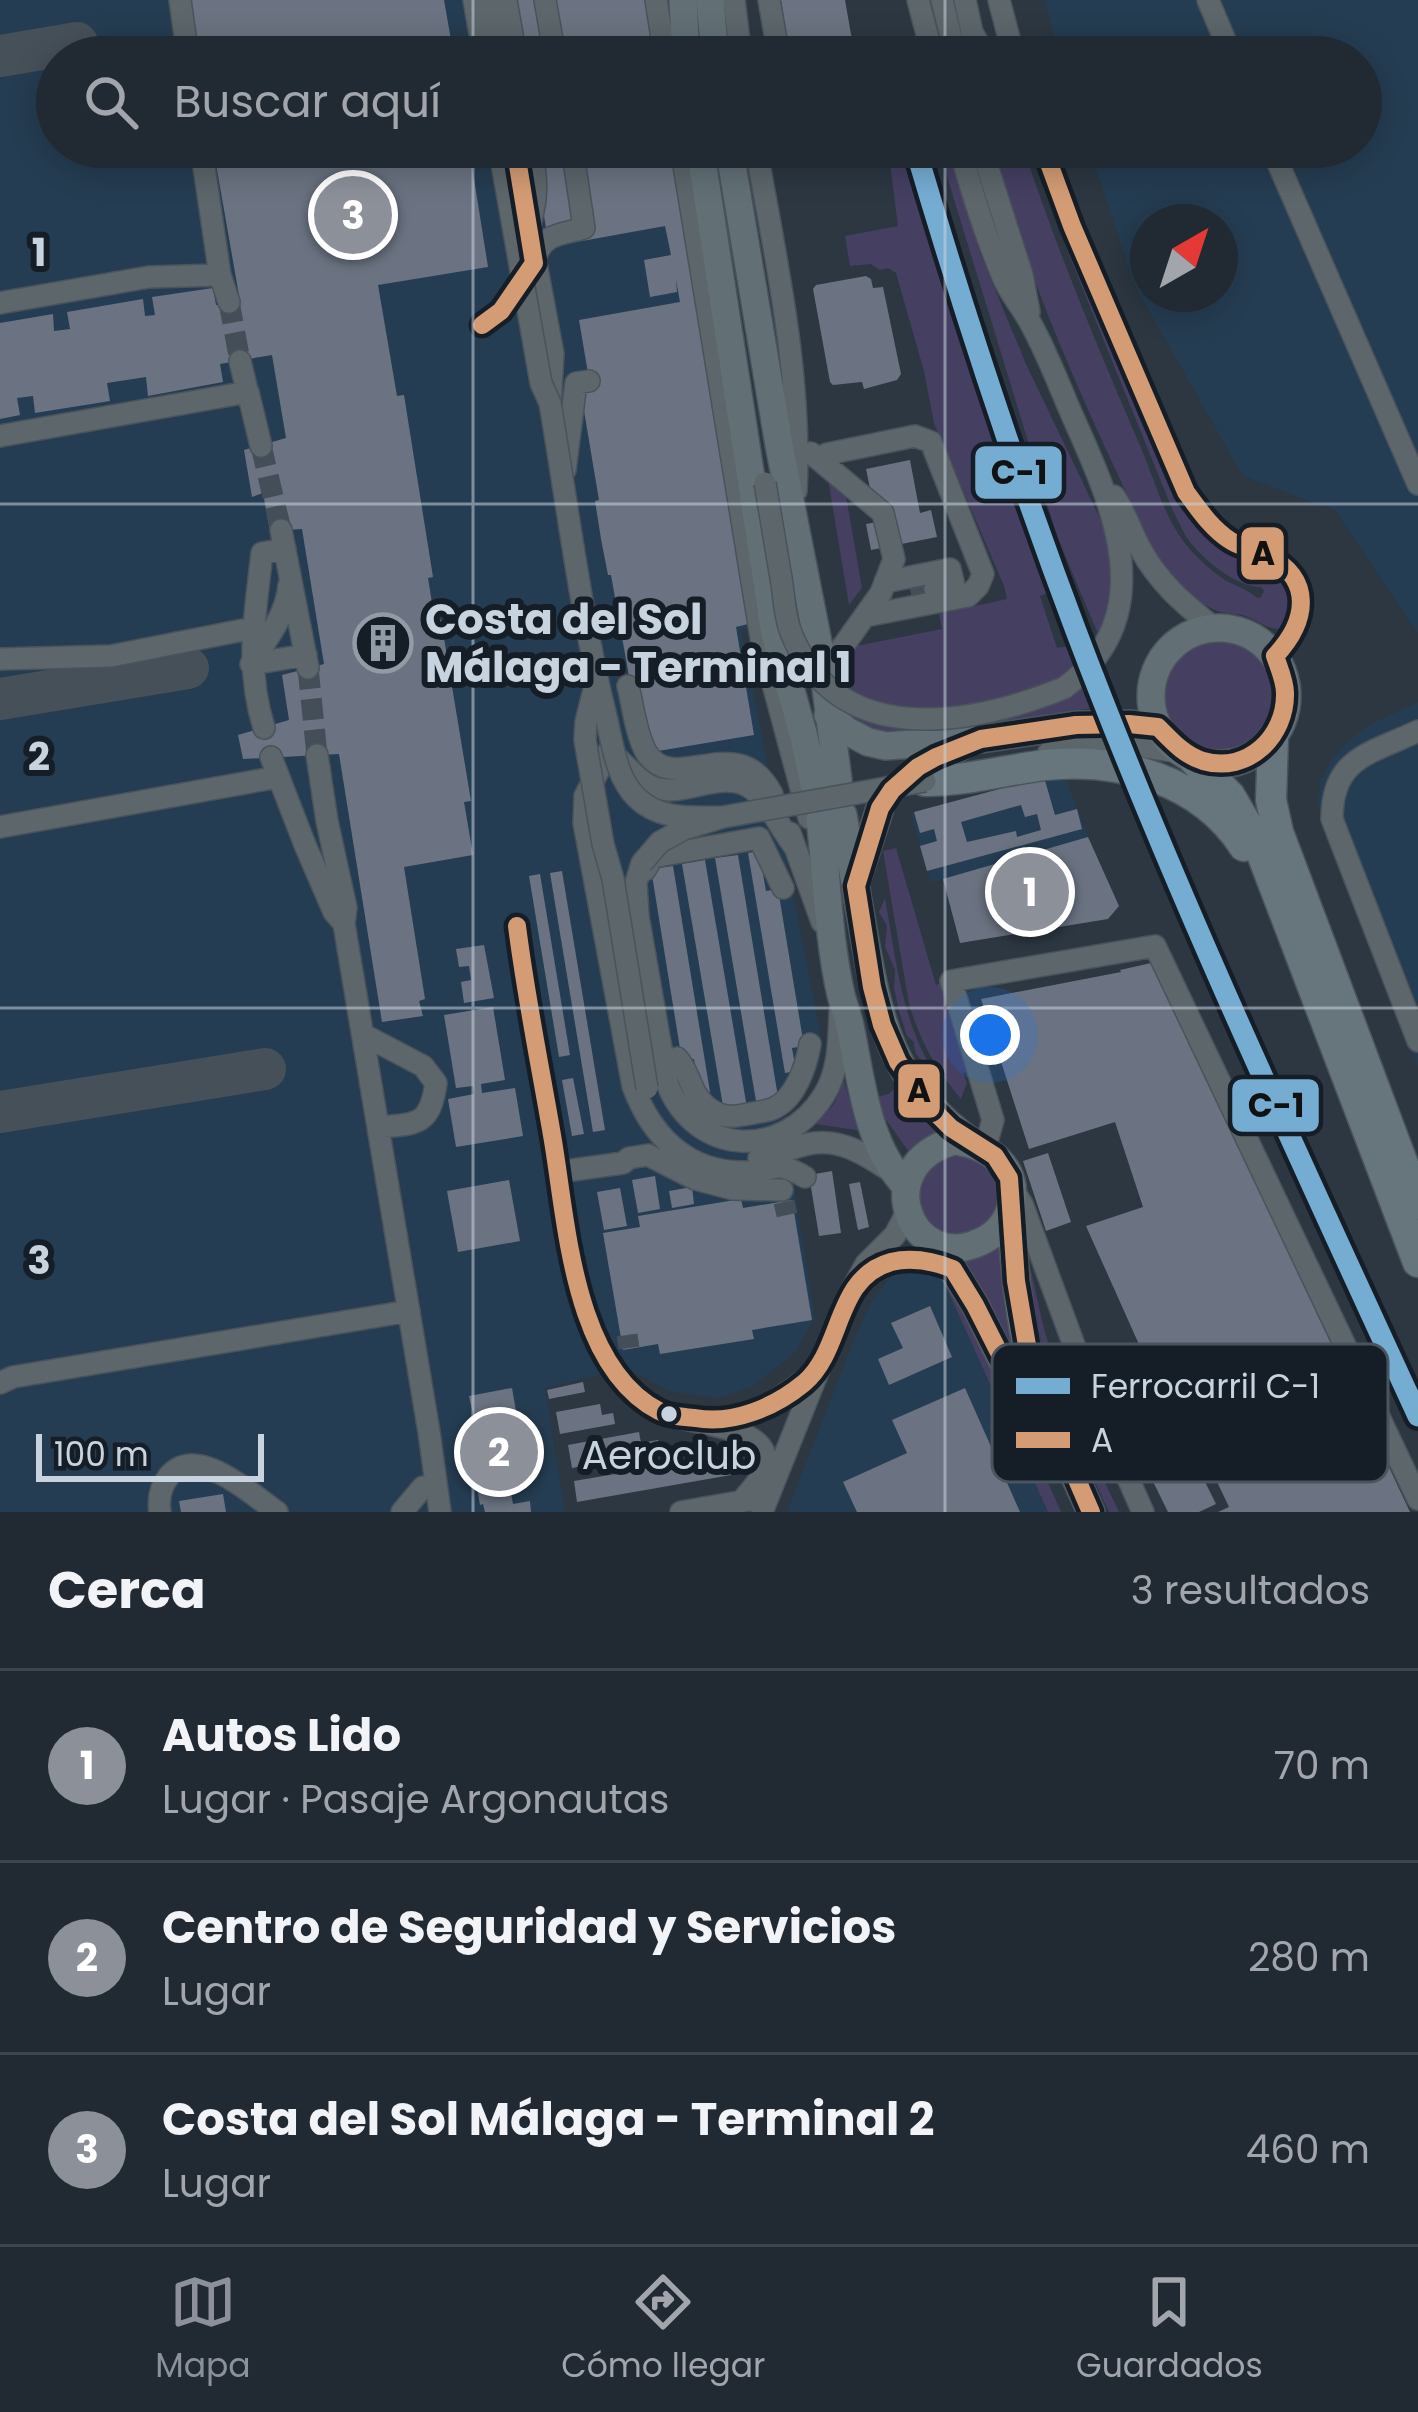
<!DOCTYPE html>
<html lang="es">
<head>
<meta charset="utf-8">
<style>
  body { margin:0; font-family:Poppins,sans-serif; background:#2d353e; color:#f1f3f6 }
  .compass { position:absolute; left:1130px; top:204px; width:108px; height:108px; border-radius:50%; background:#212932; box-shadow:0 6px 30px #0003; rotate:39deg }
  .scale { position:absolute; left:36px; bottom:30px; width:228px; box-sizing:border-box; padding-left:12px; border:6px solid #c7d3de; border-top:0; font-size:33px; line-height:42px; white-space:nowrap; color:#c7d3de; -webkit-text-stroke:9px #151e27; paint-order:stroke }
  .you { position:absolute; left:990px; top:1035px; width:42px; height:42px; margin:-30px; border:9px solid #fff; border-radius:50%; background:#1a73e8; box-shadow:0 0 0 18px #1a73e833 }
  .badge { display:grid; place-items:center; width:78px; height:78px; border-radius:50%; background:#8c9099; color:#fff; font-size:39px; font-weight:700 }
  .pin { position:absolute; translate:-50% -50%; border:6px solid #fff; box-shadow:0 3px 12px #0006 }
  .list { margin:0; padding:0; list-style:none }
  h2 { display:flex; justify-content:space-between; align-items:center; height:156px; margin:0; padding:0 48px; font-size:51px }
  h2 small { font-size:39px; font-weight:400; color:#a2a6ac }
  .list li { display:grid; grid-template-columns:78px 1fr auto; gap:36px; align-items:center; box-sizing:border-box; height:192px; padding:0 48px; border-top:3px solid #3e454d }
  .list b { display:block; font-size:45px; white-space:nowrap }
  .list p { margin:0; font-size:39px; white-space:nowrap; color:#a2a6ac }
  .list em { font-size:39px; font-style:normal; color:#a2a6ac }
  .icon { flex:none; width:66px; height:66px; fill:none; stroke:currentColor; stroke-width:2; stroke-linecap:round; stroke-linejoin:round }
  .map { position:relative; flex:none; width:1418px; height:1512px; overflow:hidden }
  .search { position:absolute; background:#212932; box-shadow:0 6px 30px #0003; left:36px; right:36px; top:36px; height:132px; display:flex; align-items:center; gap:30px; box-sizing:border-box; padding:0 42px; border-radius:66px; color:#a2a6ac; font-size:45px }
  .sheet { height:732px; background:#212932 }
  nav { display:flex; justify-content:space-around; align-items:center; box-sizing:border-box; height:168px; border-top:3px solid #3e454d; background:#212932; font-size:33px; color:#a2a6ac }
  nav a { display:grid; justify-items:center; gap:6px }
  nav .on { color:#8c9099 }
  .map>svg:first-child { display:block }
</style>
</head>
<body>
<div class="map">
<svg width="1418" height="1512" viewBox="0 0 1418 1512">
  <rect width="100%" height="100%" fill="#2c3742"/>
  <path fill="#253d52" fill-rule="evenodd" d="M0,0H668L677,57H57V147H691L766,624L741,630L823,1047L817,1071L801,1100L783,1117L815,1317L796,1351L752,1387L716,1398L671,1391L626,1369L545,1388L565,1512H0Z
    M1045,0H1418V633L1335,510L1243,476L1135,286L1089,147H1361V57H1059ZM1148,222H1220V294H1148Z
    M1418,702V1067L1318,804L1321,779L1332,759L1344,745L1369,725Z
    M1063,772L1088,837L1119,906L1108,919L960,943L943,879L931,882L911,814Z
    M922,1269L943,1280L1048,1512H787L855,1337L873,1299L894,1273Z"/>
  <path fill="#453f62" d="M888,147H906L944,279L1050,592L1040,596L1057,648L1070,646L1093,708L897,737C888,736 876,736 868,732C835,719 845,671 856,646L942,629L939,614L1007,599L1004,586L934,423L924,371L896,273L888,268L880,270L871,264L850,266L845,236L898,226Z
    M938,147H947L980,253L1026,364L1106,531C1120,574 1115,593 1098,634L1057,536Z
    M992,147H1023C1056,247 1096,344 1138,441C1153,474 1162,513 1184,542C1195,556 1210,570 1225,580C1236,586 1248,589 1257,598L1261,597L1264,591L1261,587C1236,587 1203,560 1187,538C1182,530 1178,520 1173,511L1065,245L1059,223L1182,503C1195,523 1208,540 1228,552C1256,569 1320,586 1278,629C1265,628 1255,619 1243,615C1233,613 1224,614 1215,610C1188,599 1170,573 1154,551C1091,419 1029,288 992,147Z
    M828,479L846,496L862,588L849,605Z
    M1164 696a55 55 0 1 1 110 0a55 55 0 1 1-110 0Z
    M896,848L936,985L941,983L966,1072L963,1073L967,1083L961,1099C936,1070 920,1041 909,1004L883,851Z
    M885,898C895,954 901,1014 929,1064C918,1059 914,1054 914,1042L907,1036L899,1011L894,988L895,970L885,947L887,926L879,912Z
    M844,1081L852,1108L862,1131L816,1124L834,1104Z
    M898,1085L940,1132L910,1153L881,1113L876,1097L889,1094Z
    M953,1152C972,1154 992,1160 998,1180C1015,1237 933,1258 918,1205C916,1196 919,1185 920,1176Z
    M1000,1249L1004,1307L1012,1348L961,1258Z
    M1027,1258C1035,1282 1039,1313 1047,1339C1066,1399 1092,1455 1119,1512H1109C1072,1431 1033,1348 1027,1258Z
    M943,1280L955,1289L1009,1394L1061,1512H1048Z"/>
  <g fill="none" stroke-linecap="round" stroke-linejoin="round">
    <path stroke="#465058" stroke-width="42" d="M0,56L77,43
      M0,699L188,668
      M0,1112L265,1069"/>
  </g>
  <path fill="#6b7382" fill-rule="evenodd" d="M188,0H444L454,57H198Z
    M510,0H654L663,57H519Z
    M781,0H845L855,57H790Z
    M213,147H469L488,267L378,285L397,396L404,395L433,577L428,578L435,622L441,620L471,801L464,802L473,855L404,867L425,999L419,1001L423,1016L382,1022L339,754L243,759L238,735L289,720L282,675L324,664L302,529L270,531L263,493L252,497L244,450L286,438L272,355L220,364L223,382L148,396L146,377L107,383L110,401L35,413L33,396L17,398L20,415L0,419V323L53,314L54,331L70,329L67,312L143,299L145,316L155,315L152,297L213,288L216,305L240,301Z
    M533,147H678L756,622L736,627L754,735L652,752L639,681L630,682L611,575H608L601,539L595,501L599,500L581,393L591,391L579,320L680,302L676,280L677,292L650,297L644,260L671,255L665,226L549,247Z
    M866,276L871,279L873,288L883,287L901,374L897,380L864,389L862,382L833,385L830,382L813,289L816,285Z
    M910,460L920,513L931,510L937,537L871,550L866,524L877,522L866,469Z
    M1044,777L1055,815L1077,809L1082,829L927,871L920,846L937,841L934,829L920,833L914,812ZM1021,805L1025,817L1037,814L1041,830L1017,837L1016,831L967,842L961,822Z
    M1088,837L1119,906L1108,919L960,943L943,879Z
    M759,851L766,891L778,889L804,1046L792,1048L796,1071L785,1073L748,853Z
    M738,855L778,1097L767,1099L769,1105L757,1107L715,858Z
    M705,860L747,1108L724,1112L682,864Z
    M673,866L710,1092L700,1094L694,1059L682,1061L651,869Z
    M562,871L605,1130L593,1132L550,873Z
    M540,874L570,1055L559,1057L529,876Z
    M484,945L494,998L464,1003L461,982L471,980L469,966L459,967L456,949Z
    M1151,963L1244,1158L1410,1512H1218L1229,1507L1184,1412L1175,1404L1167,1407L1086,1226L1143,1207L1115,1122L1029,1149L981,999L1121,972L1120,970Z
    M493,1007L505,1080L481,1084L482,1093L515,1088L523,1136L456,1147L448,1099L474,1094L473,1086L456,1088L444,1015Z
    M573,1078L584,1134L572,1136L562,1080Z
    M1048,1153L1071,1222L1046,1231L1023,1161Z
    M832,1171L841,1233L819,1236L809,1175Z
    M655,1176L660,1209L638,1213L632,1180Z
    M509,1180L520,1241L458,1252L447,1191Z
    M860,1182L869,1227L858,1230L849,1184Z
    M692,1187L694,1204L672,1208L669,1191Z
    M620,1188L627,1226L604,1230L597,1192Z
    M741,1199L743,1208L792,1200L812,1320L752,1330L754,1339L660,1354L658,1344L623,1350L603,1233L640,1227L638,1216Z
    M930,1306L952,1357L889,1385L878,1359L903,1348L891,1323Z
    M583,1382L585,1392L549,1399L547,1390Z
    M512,1388L516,1411L493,1415L494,1421L515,1417L519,1440L501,1443L502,1448L522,1444L526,1468L507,1471L513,1504L530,1501L531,1512H485L483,1504L480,1505L476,1482L490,1479L489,1474L478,1476L473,1448L470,1449L466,1425L480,1423L479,1418L474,1419L469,1396Z
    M965,1388L1020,1512H857L843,1482L907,1453L892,1420Z
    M600,1404L602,1415L613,1413L615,1424L560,1434L556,1412Z
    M1171,1413L1216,1504L1199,1512H1168L1135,1445L1147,1440L1137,1420L1148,1415L1151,1423Z
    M639,1432L641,1443L658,1440L661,1452L572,1468L568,1445Z
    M727,1455L731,1475L577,1502L574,1481Z
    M223,1494L226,1512H181L179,1501Z"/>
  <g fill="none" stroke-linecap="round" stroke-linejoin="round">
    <path stroke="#434e59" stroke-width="21" stroke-dasharray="21 10" stroke-linecap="butt" d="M229,302L240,361
      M482,325L501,311L530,268
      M261,446L281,530
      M911,594L935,589
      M308,668L317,755
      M784,1202L787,1215
      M627,1335L629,1348"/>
    <g stroke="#4a535c" stroke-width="24">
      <path id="minor" d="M180,0L188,57
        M474,0L484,57
        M491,0L500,57
        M506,0L516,57
        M545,0L555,57
        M656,0L665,57
        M734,0L741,57
        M769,0L779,57
        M918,0L933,57
        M942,0L956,57
        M965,0L972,32L986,57
        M999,0L1014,57
        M1208,0L1232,57
        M515,147L534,263L532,304
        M681,147L762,643L809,818
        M756,147C776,261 802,375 796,491
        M959,147C972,191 985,235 1003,277C1010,294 1023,308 1031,324C1047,353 1059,385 1072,415C1113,506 1163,616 1064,688
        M981,147L1022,275L1029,312
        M1043,147L1072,226L1186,492C1199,511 1211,528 1231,541C1242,548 1255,550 1266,555C1314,578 1310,624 1275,656
        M1271,147L1418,484
        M220,275L229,302
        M0,303L149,277L220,275L201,147
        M240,361L246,386
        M550,403L553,354L535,258C544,233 560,235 584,228L572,147
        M0,436L248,392L261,446
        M811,453L883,513L894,559L881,593L824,673
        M827,454L915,436L931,442L983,574L978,586L968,596L865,616
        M565,470L576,383L589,381
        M1114,496C1125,512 1131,531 1140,548C1158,582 1184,604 1213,627
        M281,530L308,668
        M885,582L950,569L954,586L935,589
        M0,659L111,656L243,630
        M254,659C269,637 287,612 289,585
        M251,664L306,655
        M628,686C633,706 636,734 646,752C674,798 737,727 772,794
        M264,728C245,666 255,616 262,553L285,549
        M1418,731C1370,754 1332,757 1332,819L1418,1041
        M609,751L585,796L584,823L633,1086C651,1135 686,1172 743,1172C775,1173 771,1157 805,1177
        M611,752C625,764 638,782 655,788C686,798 728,765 756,792C771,807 781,829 794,846
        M1049,752L1126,744L1179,752
        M317,755L327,821L346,908L344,924L429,1432L440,1512
        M271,757L305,845L334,912L342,921
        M0,827L278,777
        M790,833L822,922
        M642,863L636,883L638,916L667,1083C695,1157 784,1160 824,1095C839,1071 839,1041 840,1013
        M645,870L653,857L759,838L783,888
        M517,926C526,1000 541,1072 553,1145C567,1221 572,1309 616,1374C628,1392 646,1407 665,1414C691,1425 781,1425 763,1472C759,1483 748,1493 741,1502
        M364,1035L423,1066L436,1083C430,1125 418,1124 379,1127
        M677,1058C691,1074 690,1093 707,1107C719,1116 728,1118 743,1115C752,1113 763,1112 772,1109C795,1100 806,1067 810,1044
        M985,1148L993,1120L951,981L1155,946L1418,1499
        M759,1158C776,1155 791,1148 808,1144C840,1137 866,1155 892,1172
        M558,1172L623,1163L629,1158L648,1155L695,1179L733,1189L782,1190
        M1012,1188L1022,1204L1099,1413L1143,1512
        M860,1280C888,1256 920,1256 953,1269
        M0,1383L13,1377L409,1311
        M715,1420C756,1418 787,1394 819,1369
        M160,1512C158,1499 160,1487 169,1476C197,1443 251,1494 277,1512
        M402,1512L423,1487L436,1485
        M681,1512L750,1500
        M762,1512L848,1297L866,1264L895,1235L908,1210"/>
    </g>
    <g stroke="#4a535c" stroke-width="30">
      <path id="major" d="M683,0L686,57
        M710,0L715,57
        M700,147L775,634L804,737L814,784
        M729,147L779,445L824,673L838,780
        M1151 696a68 68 0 1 1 136 0a68 68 0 1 1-136 0Z
        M828,715L847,731L868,742L886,746L981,739L1076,725L1129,724L1158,727
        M918,767L960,747
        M843,815C850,855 857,895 864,935C880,1026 893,1086 973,1143
        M820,819C827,877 828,938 841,995C844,1007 849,1018 851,1031C862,1084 867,1145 906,1186
        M858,876L880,808
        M954,1141C989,1145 1022,1168 1010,1209C1006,1224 994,1236 980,1242C910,1274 868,1165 954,1141Z
        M1010,1209C1014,1258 1017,1309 1029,1357C1042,1410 1069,1462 1091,1512
        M939,1247L975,1305L1042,1442"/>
    </g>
    <g stroke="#4a535c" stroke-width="33">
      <path id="highway" d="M1273,738L1271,800L1278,832L1418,1204
        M1194,760L1230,796L1259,846L1418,1262
        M925,781C966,781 1005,770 1045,765C1120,757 1201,780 1244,846"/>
    </g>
    <use href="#minor" stroke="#5c666b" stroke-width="21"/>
    <use href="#major" stroke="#627076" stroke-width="27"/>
    <use href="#highway" stroke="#67767d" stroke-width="30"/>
    <g stroke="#4a535c" stroke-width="24" stroke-linecap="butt">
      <path id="minor-bridge" d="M499,147L541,383L550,403C568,509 581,616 607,721C613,747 617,778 636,797C660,821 692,817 723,817
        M531,147C534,164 537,182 535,199C533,220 522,239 535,258
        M765,483C771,517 776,550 782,584C784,599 785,616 790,630C835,750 969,726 1064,688
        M595,686L586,722L585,740L603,844L613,879L647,1088
        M642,863L660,842L684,829L723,817L925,781"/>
    </g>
    <use href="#minor-bridge" stroke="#5c666b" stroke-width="21"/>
    <g stroke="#151e27" stroke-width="27">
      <path id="bus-1" d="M1043,147L1072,226L1186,492C1199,510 1212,529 1231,541C1242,548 1255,549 1266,555C1315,579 1307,622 1275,656C1279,668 1285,681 1285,693C1286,736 1248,774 1203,761C1184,755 1172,741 1158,727L1129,724L1076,725L981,739L936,757L918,767L892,790L880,808L856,886L872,987L882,1025L898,1062L934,1111L951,1128L995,1156L1009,1178L1016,1281L1029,1357L1052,1422L1091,1512
        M482,325L501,311L534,263L515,147
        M517,926C526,998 541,1070 553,1141C567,1225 574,1367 659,1411C669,1416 683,1417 695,1418C733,1425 775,1407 804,1383C844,1349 834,1278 891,1262C912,1257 933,1261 953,1269L975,1305L1014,1382"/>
    </g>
    <use href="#bus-1" stroke="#d39c74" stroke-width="18"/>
    <g stroke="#151e27" stroke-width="30">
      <path id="rail-1" d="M915,147C963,310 1016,472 1076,631C1177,898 1299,1157 1418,1416"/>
    </g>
    <use href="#rail-1" stroke="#75add2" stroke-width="21"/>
  </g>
  <path fill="none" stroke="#c7d3de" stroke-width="3" stroke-opacity="0.55" d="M473,0V57M945,0V57M473,147V1512M945,147V1512M0,504H1418M0,1008H1418"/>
  <defs>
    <g id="building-ring" transform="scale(3)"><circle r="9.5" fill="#151e27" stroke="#919ca7" stroke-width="1.5"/><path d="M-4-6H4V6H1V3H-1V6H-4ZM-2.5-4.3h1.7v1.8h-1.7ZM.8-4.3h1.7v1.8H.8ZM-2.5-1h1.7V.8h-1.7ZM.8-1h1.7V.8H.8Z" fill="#919ca7"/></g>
  </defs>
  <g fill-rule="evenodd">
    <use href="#building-ring" x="383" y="643"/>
  </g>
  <circle fill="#c7d3de" stroke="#151e27" stroke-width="4.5" cx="669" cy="1414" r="10"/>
  <g text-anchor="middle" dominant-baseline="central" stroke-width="12" stroke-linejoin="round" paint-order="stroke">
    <g font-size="39" fill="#c7d3de" stroke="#151e27">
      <text x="669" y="1455">Aeroclub</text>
    </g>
    <g font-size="42" font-weight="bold" fill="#c7d3de" stroke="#151e27" text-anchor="start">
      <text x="425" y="619">Costa del Sol<tspan x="425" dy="48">Málaga - Terminal 1</tspan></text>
    </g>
  </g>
  <rect x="992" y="1344" width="396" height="138" rx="18" fill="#151e27" stroke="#4a545e" stroke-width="3"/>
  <rect x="1016" y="1378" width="54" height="16" fill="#75add2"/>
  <rect x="1016" y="1432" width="54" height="16" fill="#d39c74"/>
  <g font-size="33" fill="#c7d3de">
    <text x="1091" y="1398">Ferrocarril C-1</text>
    <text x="1091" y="1452">A</text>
  </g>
  <g font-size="39" text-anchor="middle" font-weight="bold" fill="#c7d3de" stroke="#151e27" stroke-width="12" stroke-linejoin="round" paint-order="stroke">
    <text x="39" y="266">1</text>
    <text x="39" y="770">2</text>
    <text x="39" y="1274">3</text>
  </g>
  <g stroke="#151e27" stroke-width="4.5">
    <rect x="973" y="444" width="91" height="57" rx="12" fill="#75add2"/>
    <rect x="1239" y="525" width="47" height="57" rx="12" fill="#d39c74"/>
    <rect x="896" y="1062" width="46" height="58" rx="12" fill="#d39c74"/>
    <rect x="1230" y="1077" width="91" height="57" rx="12" fill="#75add2"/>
  </g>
  <g font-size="33" text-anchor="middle" font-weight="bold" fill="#111">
    <text x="1019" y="484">C-1</text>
    <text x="1263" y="565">A</text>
    <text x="919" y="1102">A</text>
    <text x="1276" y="1117">C-1</text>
  </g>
</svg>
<svg class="compass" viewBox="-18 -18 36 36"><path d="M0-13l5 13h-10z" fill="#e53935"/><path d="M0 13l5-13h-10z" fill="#a2a6ac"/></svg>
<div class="scale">100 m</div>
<div class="you"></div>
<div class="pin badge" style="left:1030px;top:892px">1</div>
<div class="pin badge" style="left:499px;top:1452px">2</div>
<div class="pin badge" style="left:353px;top:215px">3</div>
<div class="search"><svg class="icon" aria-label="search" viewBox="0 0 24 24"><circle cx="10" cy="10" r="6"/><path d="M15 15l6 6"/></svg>Buscar aquí</div>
</div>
<section class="sheet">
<h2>Cerca<small>3 resultados</small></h2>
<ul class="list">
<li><span class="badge">1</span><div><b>Autos Lido</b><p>Lugar · Pasaje Argonautas</p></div><em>70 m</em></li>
<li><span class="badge">2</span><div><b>Centro de Seguridad y Servicios</b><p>Lugar</p></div><em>280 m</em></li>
<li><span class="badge">3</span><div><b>Costa del Sol Málaga - Terminal 2</b><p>Lugar</p></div><em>460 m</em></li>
</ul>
</section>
<nav>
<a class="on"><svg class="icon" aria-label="map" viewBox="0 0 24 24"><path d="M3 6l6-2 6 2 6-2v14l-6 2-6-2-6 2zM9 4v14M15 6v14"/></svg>Mapa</a>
<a><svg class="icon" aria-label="directions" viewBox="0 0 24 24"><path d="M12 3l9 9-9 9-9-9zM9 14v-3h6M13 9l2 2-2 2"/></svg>Cómo llegar</a>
<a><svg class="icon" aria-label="saved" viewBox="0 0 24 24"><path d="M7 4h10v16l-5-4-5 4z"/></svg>Guardados</a>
</nav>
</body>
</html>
